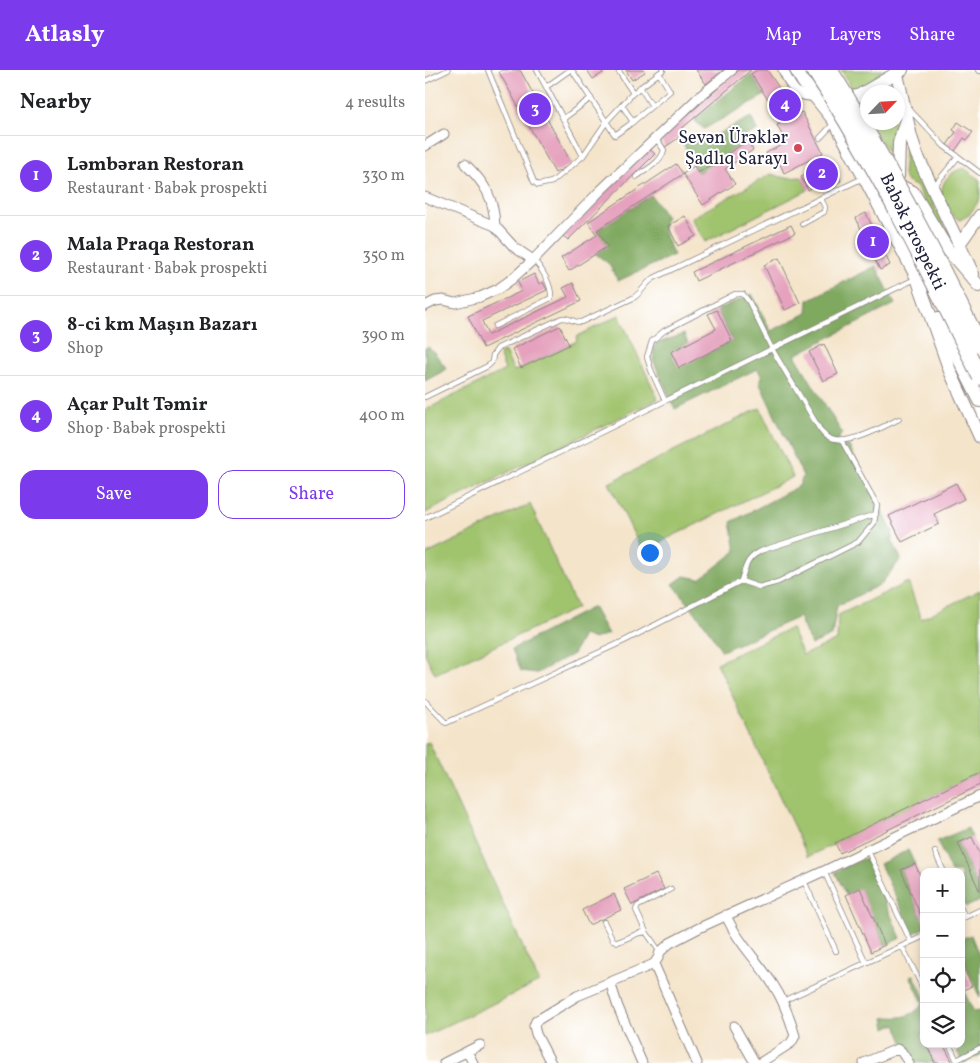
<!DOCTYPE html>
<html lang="en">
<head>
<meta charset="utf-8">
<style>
  body { margin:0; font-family:Vollkorn,serif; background:#f6f6f6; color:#202124 }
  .controls { position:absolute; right:15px; bottom:15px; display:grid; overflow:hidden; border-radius:10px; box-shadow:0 2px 8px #0003 }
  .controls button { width:45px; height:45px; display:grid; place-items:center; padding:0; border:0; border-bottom:1px solid #e0e0e0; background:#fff; color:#202124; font:25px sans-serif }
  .compass { position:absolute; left:435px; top:15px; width:45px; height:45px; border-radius:50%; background:#fff; box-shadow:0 2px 8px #0003; rotate:65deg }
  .you { position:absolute; left:224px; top:482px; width:18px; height:18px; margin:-12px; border:4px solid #fff; border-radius:50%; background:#1a73e8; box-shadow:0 0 0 8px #1a73e833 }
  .badge { display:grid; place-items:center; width:32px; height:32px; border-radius:50%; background:#7c3aed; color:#fff; font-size:16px; font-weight:700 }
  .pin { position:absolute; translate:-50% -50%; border:2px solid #fff; box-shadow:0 1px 5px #0006 }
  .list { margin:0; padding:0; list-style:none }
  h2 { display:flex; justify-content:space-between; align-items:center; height:65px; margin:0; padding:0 20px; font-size:21px }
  h2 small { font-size:16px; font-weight:400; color:#757577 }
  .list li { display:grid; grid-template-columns:32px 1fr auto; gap:15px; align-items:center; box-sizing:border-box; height:80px; padding:0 20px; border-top:1px solid #e0e0e0 }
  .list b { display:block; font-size:19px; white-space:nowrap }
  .list p { margin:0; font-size:16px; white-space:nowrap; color:#757577 }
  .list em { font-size:16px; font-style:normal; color:#757577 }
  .actions { display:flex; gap:10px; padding:15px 20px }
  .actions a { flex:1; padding:11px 0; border:1px solid #7c3aed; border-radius:15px; text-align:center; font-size:18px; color:#7c3aed }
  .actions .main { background:#7c3aed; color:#fff }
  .icon { flex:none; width:28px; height:28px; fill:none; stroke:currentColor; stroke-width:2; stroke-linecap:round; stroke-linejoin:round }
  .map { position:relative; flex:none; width:555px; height:993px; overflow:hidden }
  header { display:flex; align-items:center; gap:30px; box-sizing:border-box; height:70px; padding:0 25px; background:#7c3aed; color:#fff }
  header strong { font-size:24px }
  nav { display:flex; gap:28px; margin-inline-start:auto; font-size:18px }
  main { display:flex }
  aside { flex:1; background:#fff }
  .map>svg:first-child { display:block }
</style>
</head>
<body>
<header>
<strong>Atlasly</strong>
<nav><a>Map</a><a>Layers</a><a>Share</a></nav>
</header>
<main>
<aside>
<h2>Nearby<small>4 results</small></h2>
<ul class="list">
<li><span class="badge">1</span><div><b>Ləmbəran Restoran</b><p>Restaurant · Babək prospekti</p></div><em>330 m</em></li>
<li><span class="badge">2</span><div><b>Mala Praqa Restoran</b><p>Restaurant · Babək prospekti</p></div><em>350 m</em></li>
<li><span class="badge">3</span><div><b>8-ci km Maşın Bazarı</b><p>Shop</p></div><em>390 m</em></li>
<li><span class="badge">4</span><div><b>Açar Pult Təmir</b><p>Shop · Babək prospekti</p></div><em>400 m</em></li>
</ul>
<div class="actions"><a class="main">Save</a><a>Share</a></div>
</aside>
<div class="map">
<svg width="555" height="993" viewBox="0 0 555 993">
  <rect width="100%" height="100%" fill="#fff"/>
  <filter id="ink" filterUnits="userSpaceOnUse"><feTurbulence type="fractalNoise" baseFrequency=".02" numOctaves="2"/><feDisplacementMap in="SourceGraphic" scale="10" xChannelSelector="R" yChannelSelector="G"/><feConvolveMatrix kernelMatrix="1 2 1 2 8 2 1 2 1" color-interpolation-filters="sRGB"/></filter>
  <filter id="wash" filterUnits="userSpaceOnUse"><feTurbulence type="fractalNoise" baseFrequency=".0096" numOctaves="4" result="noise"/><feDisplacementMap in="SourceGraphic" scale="20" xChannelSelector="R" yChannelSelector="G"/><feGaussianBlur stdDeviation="1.12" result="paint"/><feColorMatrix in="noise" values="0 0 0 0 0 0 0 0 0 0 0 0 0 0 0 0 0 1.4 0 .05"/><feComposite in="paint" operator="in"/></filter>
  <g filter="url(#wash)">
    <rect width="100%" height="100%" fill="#f4e4ca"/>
    <path fill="#a0c36d" stroke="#617254" d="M416,0H471L430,23Z
      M473,41L474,48L466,88L445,53L472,52Z
      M481,71L498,113L533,184L521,171L491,116L482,112L478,105Z
      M539,98L555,110V129L544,145L535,150C510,137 510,105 539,98Z
      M346,104L360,108L376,107L383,120L280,172L266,148Z
      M194,245L233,329L0,443V340L80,300L74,284L79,281L89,301L152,271L151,267Z
      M335,338L368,407L217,481L184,413Z
      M105,434L152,538L10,604L0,584V485Z
      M483,512L496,549L555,520V702L383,787L292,593L366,558L378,585L412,570L413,545Z
      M4,672L114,912L0,966V674Z"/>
    <path fill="#80a960" stroke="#51664e" d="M326,4L340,25L279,59L269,50Z
      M326,47L332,60L320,66L322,71L273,103L259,75L262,69L279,71Z
      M226,125L241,146C235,161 242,171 249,185L193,211L184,194L171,184L182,176L172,160Z
      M451,196L470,234L370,285L417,363L408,377L424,376L468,462L467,470L476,489L456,514L412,536L407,565L386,575L374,547L297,581L281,556L248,514L259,506L275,509L311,481L306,452L374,416L378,406L335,314L337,306L332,299L250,339L228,290L230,274L259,264L263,274L254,297L307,271L292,240L327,224L346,261L382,243L383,230Z
      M3,277L8,281L22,299L0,311V278Z
      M168,537L183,564L169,569L158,565L148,584L112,603L96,601L87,579Z
      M543,758L547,767L533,773L555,822V831L541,837L536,826V802H526L512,771Z
      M483,780L490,794L476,800L499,853V858L488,864L455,794Z
      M440,788L476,868L460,875L435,819L421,825L410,802Z
      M546,865L555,888V928L536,884V869Z
      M489,905L499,927V963L496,964L499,974H501L510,993H487L471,955H467L461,958L459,948C466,946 470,948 476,947C484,946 495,940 498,933L485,906Z
      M538,920L549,942L555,941V985L538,993L532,981L537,978L535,974H536V921Z"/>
    <g id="blocks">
      <path fill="#e5a1bd" d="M77,0H95L147,94L130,103L74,2Z
        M162,0H177L178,3L168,9Z
        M201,0H218L220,2L207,10Z
        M271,0H299L281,14Z
        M314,0H326L255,60L258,65L240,77L235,69Z
        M332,0H342L367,37L354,46L326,4Z
        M377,42L398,83L359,103L355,94L348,98L341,83L361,73L352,55Z
        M533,52L548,62L542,70L539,68L530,81L522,75L531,62L528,60Z
        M322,71L328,80L300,99L310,114L278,135L258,104L269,96L273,103Z
        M223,78L230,84L143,170L136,164Z
        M402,85L416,111L400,120L396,113L383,120L376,107L389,100L386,94Z
        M251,94L258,104L172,160L183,176L144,201L136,188L172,165L163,152Z
        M441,143L465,195L455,200L431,148Z
        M260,146L271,166L253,176L243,156Z
        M366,155L370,163L271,211L267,202Z
        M354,188L375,233L360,240L339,195Z
        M109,204L114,214L118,212L122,220L57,251L63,265L143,227L138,218L148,213L156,231L58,278L43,246L97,221L93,212Z
        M292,240L307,271L254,298L246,282L291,259L283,244Z
        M135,256L144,275L96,298L87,279Z
        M399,274L413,304L398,311L384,282Z
        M531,413L539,429L509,444L514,454L477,472L464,446Z
        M555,702V715L415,783L410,773Z
        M547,767L555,784V822L533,773Z
        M490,794L499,814V853L476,800Z
        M231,804L239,819L207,835L199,819Z
        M435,818L460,875L446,882L421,825Z
        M189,824L196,840L164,855L157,840Z
        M536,893L547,916L536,921Z
        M501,974H518L528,993H510Z"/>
    </g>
  </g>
  <g filter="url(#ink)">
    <use href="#blocks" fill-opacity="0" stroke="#8b8382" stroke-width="1"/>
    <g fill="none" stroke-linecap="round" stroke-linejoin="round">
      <g stroke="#8b8382" stroke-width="6">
        <path id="service" d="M63,0L109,112L113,115L127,112L158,86L182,51L208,23L238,0
          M112,0L158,86
          M147,0L190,65L204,55L245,21L234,3
          M193,0L208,23
          M553,0L555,1
          M0,11L23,0
          M121,17L145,0
          M215,17L227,36
          M197,35L208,52
          M484,39L519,76L555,103
          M138,49L166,28
          M395,68L409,53
          M211,107C220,100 236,93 239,80L231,68
          M509,116L533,87
          M377,154L399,142L400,137L396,129
          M70,256L126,228C127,215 117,199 109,190
          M0,327L63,296L67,292L68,285L73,278L137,248C144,247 149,253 156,252L208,228C217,223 220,213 229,208L438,108
          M240,331L226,300L222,287L227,271L239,261L310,224H318L324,232L347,279L394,358C396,361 399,365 402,367C420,379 457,357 474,349
          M0,448L490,209
          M316,511C321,495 322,487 338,480L451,444
          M0,631L21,653L199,571L316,511L334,517L353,512L433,472L449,453L452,435L417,371
          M443,781L486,872
          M510,782L519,802
          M399,801L441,893
          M379,811L411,881
          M536,839L540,847
          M536,849L555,840
          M179,852L188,870L193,872L214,863L221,862L235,882
          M221,862L211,840L213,836L246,819
          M477,876L499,920
          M358,931L499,866
          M524,974L533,993
          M532,990L555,978"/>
      </g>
      <g stroke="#8b8382" stroke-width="11">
        <path id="minor" d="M358,0C369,21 368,26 394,27
          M0,76L19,64
          M40,94C60,113 69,128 70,156
          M0,127L70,156L89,177L108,190
          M0,236L10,231L18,230L30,233L55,227L73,219L87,209L108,190L175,121L274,27L307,0
          M301,845C312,872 334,892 349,916C359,931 365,949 370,966L366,973L335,993
          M229,894L272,993
          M185,912L193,937L217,993
          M309,956L330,993
          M43,983L48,993
          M19,993L55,975
          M126,993L111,964L109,956L111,951L152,926L229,894L233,888L235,882L245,873L274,858L399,801L555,726
          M439,993L472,979L476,981L484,993"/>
      </g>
      <g stroke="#8b8382" stroke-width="13">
        <path id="tertiary" d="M534,175L555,145"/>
      </g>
      <g stroke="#8b8382" stroke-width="14">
        <path id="secondary" d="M371,0L378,12L384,18
          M472,4L486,67L492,85L548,204
          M378,12L410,52L492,208L525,301L555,367
          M414,29L433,26L477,0
          M467,116L473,106L474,73L481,49
          M468,120L479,118L488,122L523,180L554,216
          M513,248L555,331"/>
      </g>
      <path stroke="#8b8382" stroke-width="1" stroke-dasharray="1 4" stroke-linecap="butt" d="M446,0L451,2"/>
      <use href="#service" stroke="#fff" stroke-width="4.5"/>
      <use href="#minor" stroke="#fff" stroke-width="9"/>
      <use href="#tertiary" stroke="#fff" stroke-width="11"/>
      <use href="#secondary" stroke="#fff" stroke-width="12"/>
      <g stroke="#8b8382" stroke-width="17" stroke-linecap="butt">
        <path id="primary-bridge" d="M389,0C453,98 504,202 555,307
          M405,0C461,89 509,181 555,275"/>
      </g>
      <use href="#primary-bridge" stroke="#fff" stroke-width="15"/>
    </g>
  </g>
  <circle fill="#d1495b" stroke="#fff" stroke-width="2" cx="373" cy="78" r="5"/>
  <g text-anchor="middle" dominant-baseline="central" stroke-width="4" stroke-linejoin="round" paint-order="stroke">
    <g font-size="18" fill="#22223b" stroke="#fff" text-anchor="end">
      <text x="363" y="68">Sevən Ürəklər<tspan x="363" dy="21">Şadlıq Sarayı</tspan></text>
    </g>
    <g font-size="18" fill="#22223b" stroke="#fff">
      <text transform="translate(487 162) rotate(64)">Babək prospekti</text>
    </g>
  </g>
</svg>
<div class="controls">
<button>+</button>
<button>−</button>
<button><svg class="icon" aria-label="locate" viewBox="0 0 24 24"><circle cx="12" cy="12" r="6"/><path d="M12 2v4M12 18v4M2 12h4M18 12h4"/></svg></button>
<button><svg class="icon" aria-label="layers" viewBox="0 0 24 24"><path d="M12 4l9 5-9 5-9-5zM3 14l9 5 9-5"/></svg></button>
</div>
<svg class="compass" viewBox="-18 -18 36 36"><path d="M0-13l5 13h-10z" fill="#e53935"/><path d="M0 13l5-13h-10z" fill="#757577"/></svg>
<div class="you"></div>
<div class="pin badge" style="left:448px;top:172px">1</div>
<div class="pin badge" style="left:397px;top:104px">2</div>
<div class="pin badge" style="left:110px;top:39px">3</div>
<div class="pin badge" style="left:360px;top:35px">4</div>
</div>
</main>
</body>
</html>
